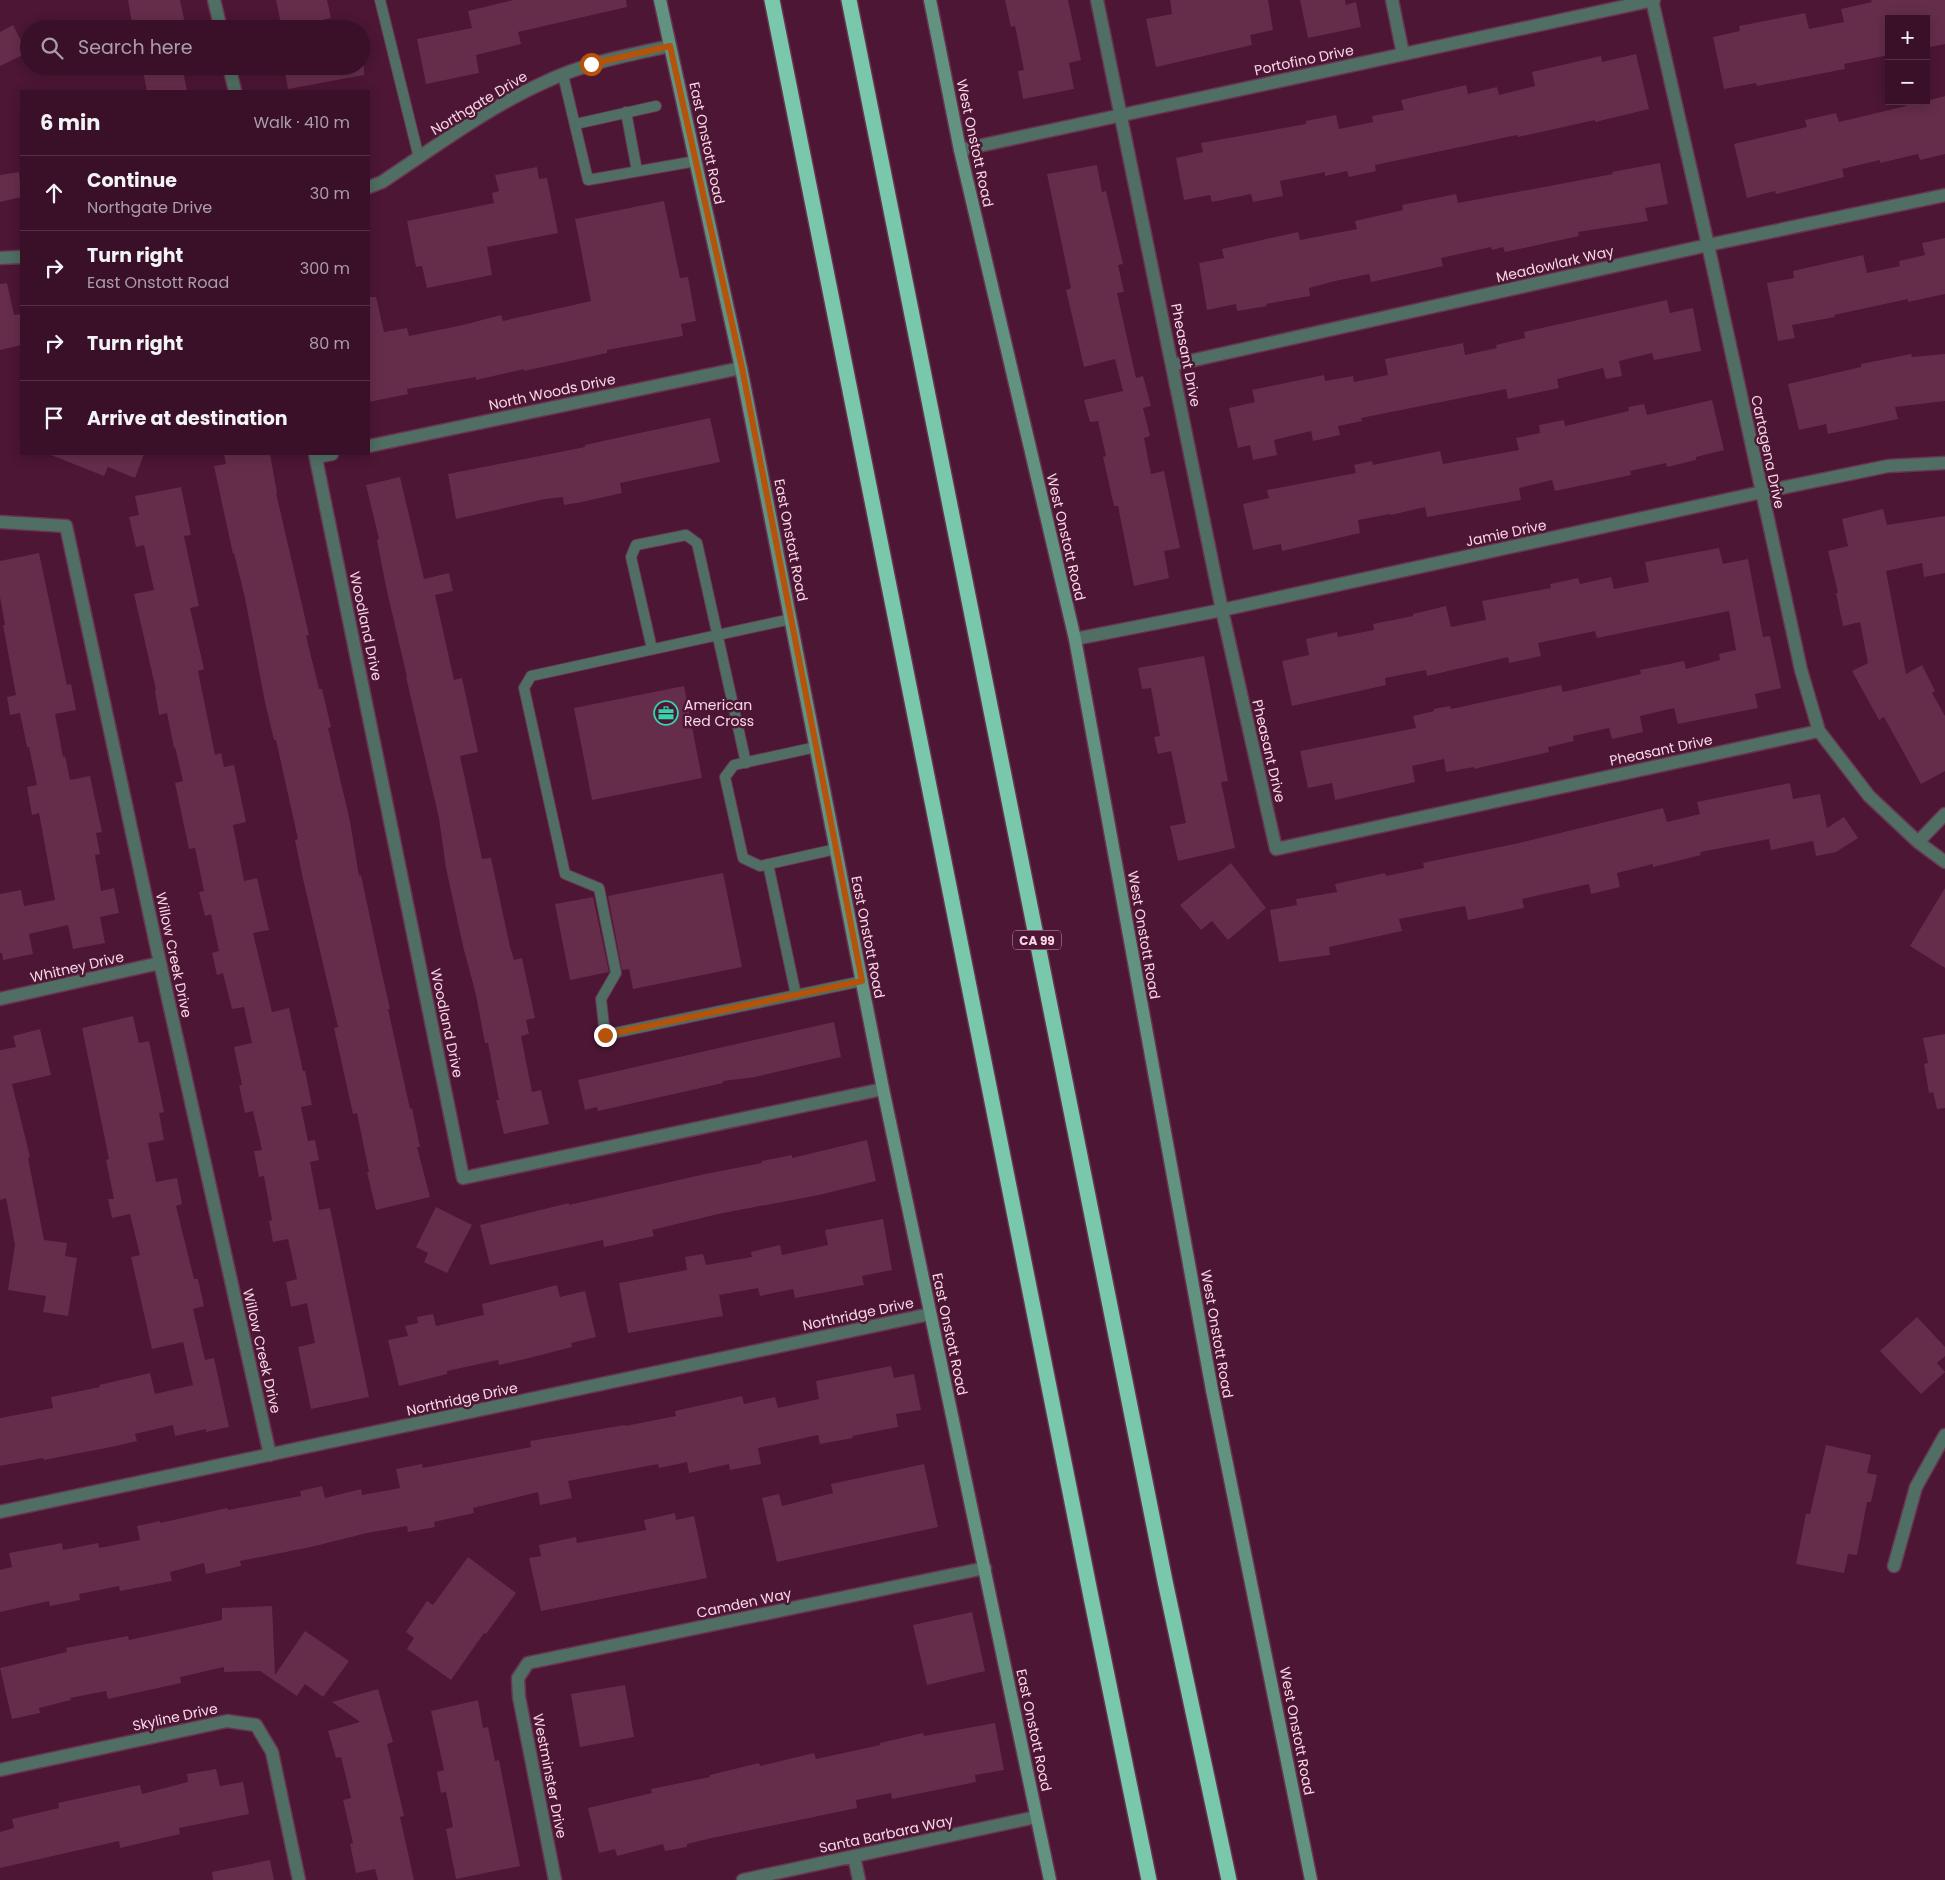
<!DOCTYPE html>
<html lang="en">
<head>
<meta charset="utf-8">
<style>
  body { margin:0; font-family:Poppins,sans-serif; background:#40192f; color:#f1f3f6 }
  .controls { position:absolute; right:15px; top:15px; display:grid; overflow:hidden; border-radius:0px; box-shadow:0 2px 12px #0003 }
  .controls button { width:45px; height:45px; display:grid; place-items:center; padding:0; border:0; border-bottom:1px solid #533044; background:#391027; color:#f1f3f6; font:25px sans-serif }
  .stop { position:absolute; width:15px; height:15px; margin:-11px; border:4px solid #b45309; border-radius:50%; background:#fff }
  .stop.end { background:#b45309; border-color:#fff; box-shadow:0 1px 5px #0008 }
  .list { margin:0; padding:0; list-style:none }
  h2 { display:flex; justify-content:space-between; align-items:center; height:65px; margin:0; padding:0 20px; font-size:21px }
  h2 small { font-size:16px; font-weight:400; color:#ab9da7 }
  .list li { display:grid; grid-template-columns:32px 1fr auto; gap:15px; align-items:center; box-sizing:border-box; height:75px; padding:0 20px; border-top:1px solid #533044 }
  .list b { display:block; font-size:19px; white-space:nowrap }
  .list p { margin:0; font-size:16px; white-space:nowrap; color:#ab9da7 }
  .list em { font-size:16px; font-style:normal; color:#ab9da7 }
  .icon { flex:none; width:28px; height:28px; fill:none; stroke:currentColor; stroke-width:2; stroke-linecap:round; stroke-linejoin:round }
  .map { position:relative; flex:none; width:1945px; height:1880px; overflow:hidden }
  .search { position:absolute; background:#391027; box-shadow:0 2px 12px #0003; left:20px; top:20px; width:350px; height:55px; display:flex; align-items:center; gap:12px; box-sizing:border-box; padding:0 18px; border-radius:28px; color:#ab9da7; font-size:19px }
  .panel { position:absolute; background:#391027; box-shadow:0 2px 12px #0003; left:20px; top:90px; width:350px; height:365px; border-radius:0px }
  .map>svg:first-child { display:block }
</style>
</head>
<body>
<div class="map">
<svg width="1945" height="1880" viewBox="0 0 1945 1880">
  <rect width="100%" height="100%" fill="#4c1634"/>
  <path fill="#652d4a" d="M128,0H180L185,24L160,29H133Z
    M276,0H327L331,18L282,29Z
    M513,0H626L627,7L518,32L521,44L476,55L479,73L426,84L417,39L472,28L468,11Z
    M1005,0H1068L1081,60L1069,63L1074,89L1023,99L1018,71L1024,70L1015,26L1011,27Z
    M1170,0H1268L1273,30L1250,35L1252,45L1156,67L1146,19L1172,14Z
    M1300,0H1345L1346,5L1356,2L1361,27L1308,38Z
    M1871,0H1945V44L1926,48V19H1889V55L1844,64L1845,69L1757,86L1756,83L1724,89L1713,37L1740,31L1739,26L1805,13L1809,29L1844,22L1841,9L1872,2Z
    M13,25L27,53L0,66V32Z
    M1636,54L1649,109L1595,122V120L1518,137L1517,135L1375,165L1376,171L1349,177L1347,171L1325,176V172L1280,181L1283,196L1253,202L1251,194L1212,202L1210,195L1184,200L1176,158L1203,152L1201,143L1306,124V121L1336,115L1339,129L1373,122L1372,116L1404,110L1401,100L1466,85L1468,94L1497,87L1499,95L1535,86L1532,72L1601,56L1602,62Z
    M142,66H182L187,91H147Z
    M284,66H364V75L288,89Z
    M1945,96V154L1920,160L1918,154L1880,163V160L1842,169L1844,177L1776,194L1775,191L1747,198L1734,144L1807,127L1805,120L1836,113L1839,122L1906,106L1905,101H1926Z
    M1660,163L1668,204L1645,208L1648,221L1578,232L1579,236L1505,252L1503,247L1492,250L1491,247L1441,258L1443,266L1371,282L1369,274L1335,281L1309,288L1310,296L1266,304L1267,306L1237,311L1236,304L1207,310L1199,263L1224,258L1222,249L1298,232L1300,240L1357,229L1355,221L1403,210L1402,205L1456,194L1458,203L1613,174L1612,172Z
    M1097,165L1102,192L1106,191L1123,264L1118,265L1124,292L1117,293L1136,378L1143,376L1151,406L1143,408L1150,436L1144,438L1151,474L1164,471L1180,548L1164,551L1169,578L1134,586L1118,506H1114L1103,457L1106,456L1098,421L1090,422L1084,400L1123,391L1115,359L1084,367L1066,290L1071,288L1047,174Z
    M537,167L539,179L547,178L558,233L487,247L492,275L427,288L422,266L416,267L407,221L494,203L492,193L499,191L495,175Z
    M19,172L21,197L0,202V175Z
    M664,201L680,278L688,277L696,321L681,324L683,336L607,350V353L524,371V369L476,380V377L407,389L408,394L369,402V297H376L384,332L407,328L409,336L463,325L501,315L503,321L591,301L575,219Z
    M1945,238V294L1908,302V299L1834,315L1835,317L1792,325L1795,338L1778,341L1767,283L1794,278L1793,271L1863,255L1867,273L1900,266L1899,261L1925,255L1922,243Z
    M7,283L14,315L21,314V345L0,350V284Z
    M1667,300L1670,313L1693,308L1701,351L1654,360L1652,353L1619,361L1622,376L1606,379L1603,368L1557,379L1559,388L1508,399L1506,389L1361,418L1362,421L1338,426L1340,435L1313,441L1311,431L1274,440L1277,455L1253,460L1250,445L1238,448L1229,408L1255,402L1252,390L1324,375L1325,381L1353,376L1354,382L1388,375L1385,359L1463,343L1465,355L1497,348L1496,345L1525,338L1524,332Z
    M1911,354L1912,357L1945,354V401L1895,407L1898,419L1828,434L1826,424L1799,430L1788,384L1861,367V364Z
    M1712,400L1724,450L1696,457V460L1667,467L1666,463L1630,471L1631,475L1555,491L1552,480L1519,488L1521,500L1427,517L1425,507L1391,515L1390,514L1358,520L1360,533L1282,551L1281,544L1253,550L1243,504L1269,498L1267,490L1356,473L1354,465L1372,461L1373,465L1440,451L1443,464L1519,450L1516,438L1540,433L1539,425L1564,420L1565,426L1629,411L1628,407L1644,404L1647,415Z
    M710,418L720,462L620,483L622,493L582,502L564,505L563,497L545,499L456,519L448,474L585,447V445L635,434Z
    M51,454H144L135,478L108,467L104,476L51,455Z
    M224,454H270L277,493H276L309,635L306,636L319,689H322L331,727L328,728L350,821L359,876L361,875L379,960L390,1009H388L410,1109L412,1108L420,1147H417L430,1197L376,1210L367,1172H369L357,1113L353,1114L334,1028L338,1027L303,879L295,840L298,839L276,740H274L265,702L245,598L234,553L233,554L214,466L226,464Z
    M400,477L424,579L449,573L453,591L435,595L454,680L462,678L478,752L460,756L482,859L491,858L510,947L514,960L522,958L535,1018L526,1020L529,1034L521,1036L532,1092L541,1090L549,1124L504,1134L496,1100H499L488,1043H485L476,995L463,946L446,868L439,818L406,677H407L386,587L377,540L379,539L366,485Z
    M181,487L191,535L184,536L199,606L190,608L204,669L198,671L215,755L221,753L224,767L234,765L246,822L233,825L244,881L257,878L269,930L253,933L272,1012L289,1008L303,1071H305L312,1105L301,1107L308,1141L315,1140L319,1160L310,1162L319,1210L330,1208L369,1397L311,1409L298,1347L315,1343L307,1303L291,1307L286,1282L297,1279L288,1239L273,1242L269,1221L272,1220L264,1176L259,1177L254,1151L262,1150L253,1111L245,1113L239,1085H242L234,1047L252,1043L244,1007L232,1009L223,973L217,975L212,953L219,951L211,914L205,916L199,892L204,891L195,848L189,849L175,783L183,781L175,747L174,748L167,713L159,715L155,691L156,690L134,594L154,590L144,545L136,547L129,517L139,515L135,496Z
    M1883,509L1887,525L1945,516V573L1924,577L1922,563L1886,571L1906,674L1922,665L1935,691L1932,693L1945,716V771L1921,784L1884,717L1879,720L1852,671L1868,663L1860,622L1843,626L1836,593H1838L1828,551L1848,546L1842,519Z
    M1719,548L1723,564L1748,559L1763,637L1770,636L1781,688L1755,694L1758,708L1678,724L1674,708L1640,716L1643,732L1612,739L1609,728L1573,736L1574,741L1548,747L1549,752L1474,769V767L1446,772L1444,759L1412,766L1415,782L1335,800L1332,783L1308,788L1300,751L1416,728L1413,716L1434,711V709L1450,706L1451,709L1561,685L1563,692L1641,674L1640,670L1684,661L1686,669L1720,660L1719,654L1736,650L1729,611L1597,638L1595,631L1538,643L1541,656L1509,663L1508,657L1427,676L1426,670L1385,678L1386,685L1292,706L1282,661L1309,655L1306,639L1337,632L1338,637L1374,630L1373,624L1413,616V614L1446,606L1451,627L1486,620L1482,601L1551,588L1550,584L1578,578L1580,584L1611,577L1614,589L1649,582L1645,562Z
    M39,553L67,685L71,684L76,710L55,714L63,757L65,756L70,780L90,776L102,832L96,833L100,854L95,855L101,891L114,888L119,913L100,917L105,943L73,949L68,925L29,934L33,954L3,960L2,953H0V894L21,890L24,906L55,900L39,813L32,815L27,787L37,785L29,747H27L20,713L10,715L7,697L16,695L3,625H5L0,597V561Z
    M1204,656L1228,781L1221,782L1235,848L1178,861L1170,826L1186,823L1171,751L1158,754L1154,737L1160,736L1151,688L1142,689L1138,668Z
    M684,686L702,778L592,800L574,708Z
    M1790,783L1793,799L1820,794L1827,828L1844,817L1858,838L1836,852L1816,856L1813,841L1771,850L1769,839L1700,852L1701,855L1653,867V864L1617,873L1620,887L1591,894L1589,884L1522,899L1524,908L1468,920L1465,906L1399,919L1402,931L1329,947L1330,955L1279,962L1270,910L1297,905L1296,899L1337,892L1335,884L1385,873L1386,876L1424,868L1423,863L1519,843L1663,808L1667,822L1700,814L1697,802Z
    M1231,863L1266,908L1228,940L1212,921L1201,930L1180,905Z
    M723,873L742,967L633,989L629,969L622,970L608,896Z
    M1945,888V968L1910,946Z
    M593,897L609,972L570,980L555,904Z
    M133,1016L139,1043L149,1041L164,1112L159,1113L164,1140L148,1143L156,1182L177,1178L182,1204L176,1206L194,1279H198L204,1306L193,1309L205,1360L214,1358L229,1427L206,1432V1429L175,1436L173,1425L135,1434L137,1441L116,1446L44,1460L43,1458L0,1466V1418L53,1408L51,1397L100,1387L99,1385L150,1373L155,1394L193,1385L183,1342L152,1349L131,1257L140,1255L130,1214L112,1218L108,1199H114L106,1160L109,1159L82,1028Z
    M834,1022L841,1057L755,1077L723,1081V1083L598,1111L597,1107L585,1110L578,1080Z
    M40,1029L51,1075L12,1084L30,1157L28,1158L44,1240L67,1243L65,1256L77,1258L68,1316L43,1312L46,1296L8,1290L15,1245L6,1198L0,1200V1050L16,1047L13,1036Z
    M1945,1034V1108L1937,1109L1933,1092L1929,1093L1924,1064L1928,1063L1923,1038Z
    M867,1140L876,1181L819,1195L718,1214L652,1230L654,1236L604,1247L603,1240L490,1265L480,1225L569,1203V1205L705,1174L762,1163V1161L792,1155V1158Z
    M436,1207L472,1225L447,1273L424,1262L428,1253L416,1247Z
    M883,1219L892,1270L862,1276L864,1285L795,1298L793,1289L760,1296L758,1288L719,1295L723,1316L628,1333L619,1283L687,1270L685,1257L703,1254L706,1265L752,1257L751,1252L780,1245L782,1255L828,1245L825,1230Z
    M557,1285L560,1297L585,1291L596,1337L571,1343L572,1347L529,1358L499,1365L498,1360L447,1371V1374L399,1386L388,1340L408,1336L405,1326L418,1323L417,1317L433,1314L436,1326L484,1315L482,1304Z
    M1917,1317L1945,1347V1356L1937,1363L1945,1372L1921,1394L1880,1351Z
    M891,1366L894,1378L914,1374L921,1410L896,1414L898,1427L852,1436L853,1438L820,1444L818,1435L758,1448L761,1464L730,1470L729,1464L689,1473L687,1462L659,1468L658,1464L568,1481L572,1498L540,1505L538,1492L473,1508L474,1513L434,1522L435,1527L408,1532L407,1526L367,1533L311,1547L240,1561L241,1566L206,1574L204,1563L170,1572L172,1581L120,1591L119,1586L79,1594L80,1600L50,1606L49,1601L0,1612V1570L12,1567L9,1553L62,1543L63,1550L98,1543L99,1548L140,1540L137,1526L160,1521V1523L227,1508L228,1510L301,1496L300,1491L322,1486L325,1498L361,1489L362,1495L400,1488L396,1469L422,1464L423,1468L531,1447L530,1441L625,1425V1426L676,1416L675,1411L742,1396L744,1404L775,1397L778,1408L819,1399L816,1381Z
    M1826,1445L1871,1455L1867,1473L1877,1475L1871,1502H1867L1857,1555L1848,1554L1844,1573L1796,1564L1806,1514H1810Z
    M924,1464L938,1527L777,1562L762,1498L779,1494L782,1506L833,1493L831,1484Z
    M675,1513L676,1520L694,1516L707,1578L541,1611L529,1558L541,1556L539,1545L576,1537L577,1543L646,1530L644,1520Z
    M468,1557L516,1593L486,1634L484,1633L451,1680L407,1649L414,1638L406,1632L427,1601L433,1605Z
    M272,1606L275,1675L305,1631L349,1661L323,1697L305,1684L297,1696L260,1671L224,1672V1667L180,1677L181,1683L108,1699L106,1691L70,1698L71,1700L39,1708L40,1713L12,1719L0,1668L67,1652L66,1648L128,1636L129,1640L222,1620V1608Z
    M972,1612L985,1671L927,1685L913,1625Z
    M625,1685L634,1737L580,1747L571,1694Z
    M378,1689L393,1742L387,1744L404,1816L400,1817L414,1880H378L375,1869L356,1873L350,1844L353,1843L343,1800L351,1798L341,1757L336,1758L328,1731L360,1722L332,1702Z
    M478,1700L483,1728L488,1727L495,1761L499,1760L520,1866L456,1879L446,1829L453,1827L446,1792L441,1793L437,1772L444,1770L431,1711Z
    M995,1723L1004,1770L975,1775L976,1782L892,1799L891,1793L856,1800L857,1808L712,1838L687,1844V1847L665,1851L663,1844L617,1856L615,1849L599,1853L588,1808L652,1793L651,1789L710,1777V1775L759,1763L760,1766L814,1753L816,1759L880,1745V1743L923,1733L924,1736Z
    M216,1769L220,1786L243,1782L249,1814L179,1828L180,1834L120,1848L119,1841L0,1868V1832L14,1828L12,1819L59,1808L58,1803L140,1785L142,1794L188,1782L187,1774Z
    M270,1860L274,1880H213L212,1872Z"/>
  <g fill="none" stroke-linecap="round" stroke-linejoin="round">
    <g stroke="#683550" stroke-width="12">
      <path id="lane" d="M380,0L419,158
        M563,75L588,180L696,161
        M626,112L637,171
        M576,124L656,106
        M791,619L531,676L524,688L565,874L599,888L616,973L601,999L605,1035L862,981
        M652,649L631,557L636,545L686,535L697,543L746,763
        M816,747L734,765L725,777L743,858L760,866L836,849
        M768,864L796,995"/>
    </g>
    <g stroke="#683550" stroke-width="15">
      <path id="street" d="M214,0L221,29
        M1097,0L1222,610L1276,849L1819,731
        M1392,0L1403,54
        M1652,0L1708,245L1801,670L1819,731L1869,796L1918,842L1945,862
        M229,66L235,91
        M960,150L1654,0
        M369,187L382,182C435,147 487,108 545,82C585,63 628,55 670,46
        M0,258L21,257
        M1172,365L1708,245L1945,195
        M369,446L741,368
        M315,454L463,1178L883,1089
        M316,457L332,454
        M0,522L66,526L160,963L270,1455
        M1075,639L1222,610L1762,492L1888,466L1945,463
        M1918,842L1945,814
        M0,999L160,963
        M0,1512L930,1314
        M1894,1566L1916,1487L1945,1435
        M0,1770L227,1721L256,1725L272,1752L299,1880
        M854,1856L859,1880
        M555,1880L519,1697L518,1678L528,1663L985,1568
        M743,1880L1036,1817"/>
    </g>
    <g stroke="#683550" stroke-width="15">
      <path id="secondary" d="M660,0L741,368L883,1089L1050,1880
        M930,0L960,150L1075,639L1212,1390L1311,1880"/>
    </g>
    <g stroke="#683550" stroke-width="18">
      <path id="highway" d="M772,0L1091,1597L1149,1880
        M849,0L1165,1581L1229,1880"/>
    </g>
    <use href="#lane" stroke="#506e63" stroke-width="10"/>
    <use href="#street" stroke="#506e63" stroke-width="12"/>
    <use href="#secondary" stroke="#629381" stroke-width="12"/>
    <use href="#highway" stroke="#79c8ac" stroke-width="15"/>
  </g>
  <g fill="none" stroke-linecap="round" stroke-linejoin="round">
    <path stroke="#b45309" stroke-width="6" d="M591,64L670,46L742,368L862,981L605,1035"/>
  </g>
  <defs>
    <g id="office-ring" transform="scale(1.25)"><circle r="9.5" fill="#4c1634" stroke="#34d4a8" stroke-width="1.5"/><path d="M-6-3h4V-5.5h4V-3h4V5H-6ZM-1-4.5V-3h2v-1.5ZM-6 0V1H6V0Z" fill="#34d4a8"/></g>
  </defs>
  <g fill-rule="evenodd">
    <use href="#office-ring" x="666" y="713"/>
  </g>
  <g text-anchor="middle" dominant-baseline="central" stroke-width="5" stroke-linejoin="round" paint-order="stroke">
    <rect fill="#4c1634" stroke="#c59cb0" stroke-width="1" x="1013" y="930.5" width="48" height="19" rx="4"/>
    <g font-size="12" font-weight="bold" fill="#f9d6e5">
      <text x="1037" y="940">CA 99</text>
    </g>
    <g font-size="14" fill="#f9d6e5" stroke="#4c1634">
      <text transform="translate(1304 60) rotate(-12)">Portofino Drive</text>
      <text transform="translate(479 103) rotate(-31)">Northgate Drive</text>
      <text transform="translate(707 143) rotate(78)">East Onstott Road</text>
      <text transform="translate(975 143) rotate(78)">West Onstott Road</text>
      <text transform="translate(1555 264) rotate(-13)">Meadowlark Way</text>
      <text transform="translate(1186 355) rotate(79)">Pheasant Drive</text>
      <text transform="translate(552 392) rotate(-12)">North Woods Drive</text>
      <text transform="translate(1768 452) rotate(78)">Cartagena Drive</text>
      <text transform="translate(1506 533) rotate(-12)">Jamie Drive</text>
      <text transform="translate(1066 537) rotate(77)">West Onstott Road</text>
      <text transform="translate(791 540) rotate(79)">East Onstott Road</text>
      <text transform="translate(366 626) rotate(78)">Woodland Drive</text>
      <text transform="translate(1661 750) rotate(-12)">Pheasant Drive</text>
      <text transform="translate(1269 751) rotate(77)">Pheasant Drive</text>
      <text transform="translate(1144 935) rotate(80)">West Onstott Road</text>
      <text transform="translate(868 937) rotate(79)">East Onstott Road</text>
      <text transform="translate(174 955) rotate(78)">Willow Creek Drive</text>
      <text transform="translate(77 967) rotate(-13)">Whitney Drive</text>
      <text transform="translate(447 1023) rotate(78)">Woodland Drive</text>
      <text transform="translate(858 1314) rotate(-12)">Northridge Drive</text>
      <text transform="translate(950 1334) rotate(78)">East Onstott Road</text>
      <text transform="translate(1217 1334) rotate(80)">West Onstott Road</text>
      <text transform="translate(262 1351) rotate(77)">Willow Creek Drive</text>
      <text transform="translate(462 1399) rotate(-12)">Northridge Drive</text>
      <text transform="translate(744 1603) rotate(-12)">Camden Way</text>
      <text transform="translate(175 1717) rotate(-12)">Skyline Drive</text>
      <text transform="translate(1034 1730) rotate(78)">East Onstott Road</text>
      <text transform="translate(1297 1731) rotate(79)">West Onstott Road</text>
      <text transform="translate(550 1776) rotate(79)">Westminster Drive</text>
      <text transform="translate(886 1834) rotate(-12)">Santa Barbara Way</text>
    </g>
    <g font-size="14" fill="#f9d6e5" stroke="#4c1634" text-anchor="start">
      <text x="684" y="705">American<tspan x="684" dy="16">Red Cross</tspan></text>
    </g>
  </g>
</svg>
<div class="controls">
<button>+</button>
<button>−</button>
</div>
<div class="stop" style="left:591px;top:64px"></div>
<div class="stop end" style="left:605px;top:1035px"></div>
<div class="search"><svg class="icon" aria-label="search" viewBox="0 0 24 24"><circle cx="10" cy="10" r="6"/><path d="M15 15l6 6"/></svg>Search here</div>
<section class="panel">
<h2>6 min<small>Walk · 410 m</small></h2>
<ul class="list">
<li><svg class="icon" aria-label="ahead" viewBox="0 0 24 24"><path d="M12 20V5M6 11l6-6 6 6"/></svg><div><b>Continue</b><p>Northgate Drive</p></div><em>30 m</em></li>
<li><svg class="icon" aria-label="right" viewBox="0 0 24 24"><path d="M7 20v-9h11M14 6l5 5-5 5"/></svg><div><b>Turn right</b><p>East Onstott Road</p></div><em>300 m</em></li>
<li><svg class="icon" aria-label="right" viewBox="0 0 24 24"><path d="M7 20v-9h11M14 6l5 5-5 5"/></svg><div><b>Turn right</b></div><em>80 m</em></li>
<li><svg class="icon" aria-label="arrive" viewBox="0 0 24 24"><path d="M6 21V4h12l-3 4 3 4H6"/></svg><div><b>Arrive at destination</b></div></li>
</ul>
</section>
</div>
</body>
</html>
